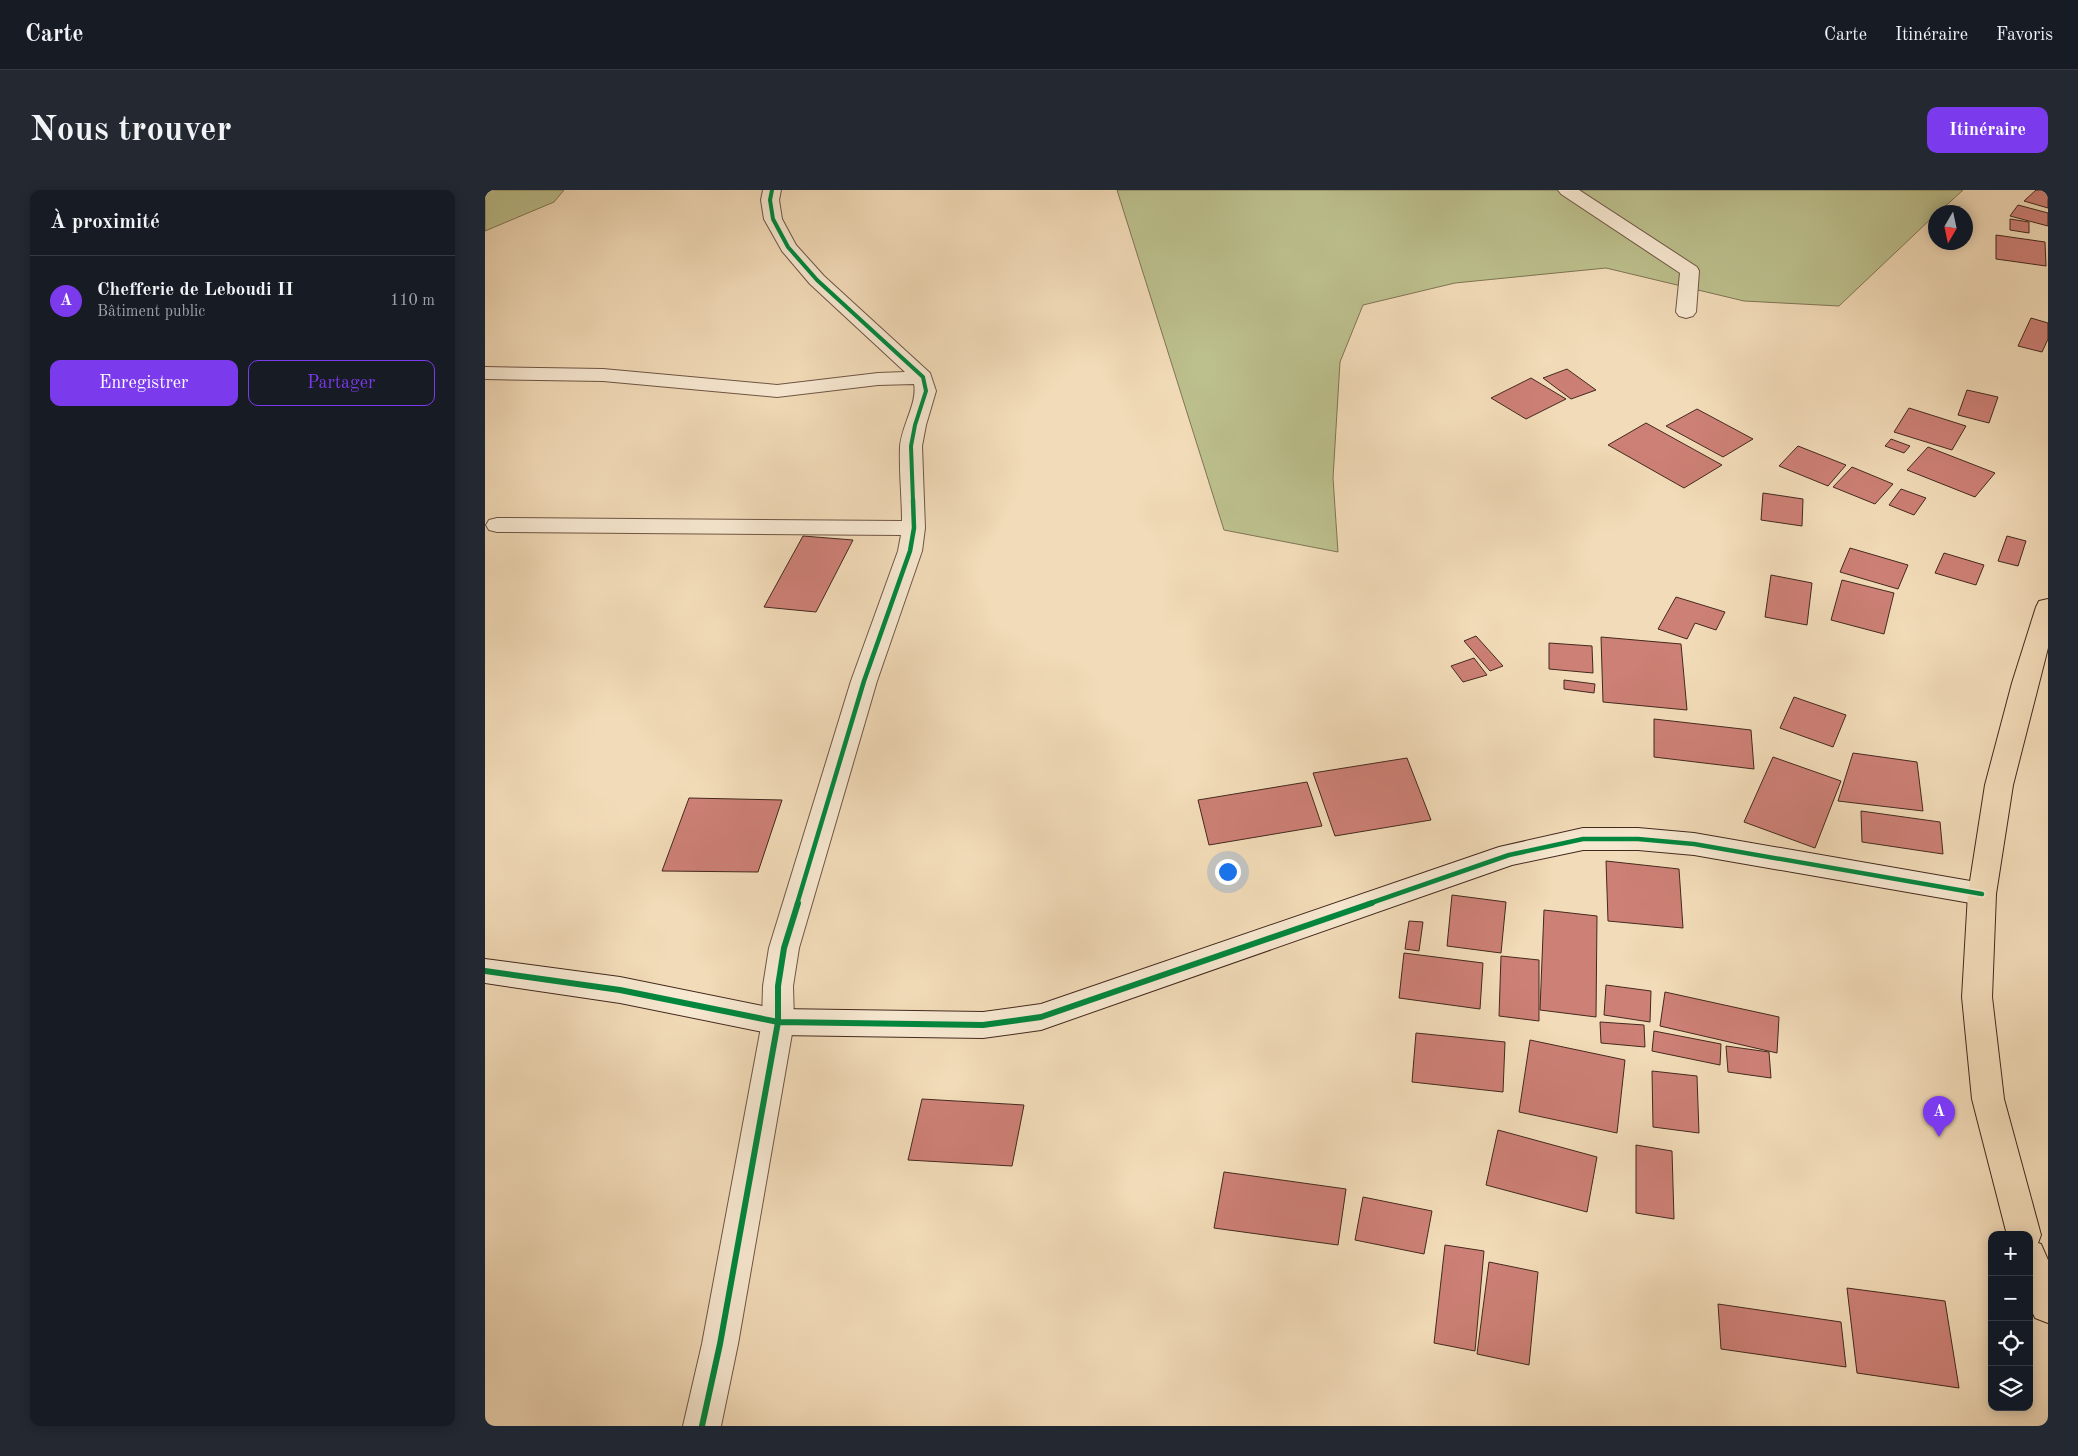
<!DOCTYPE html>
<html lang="fr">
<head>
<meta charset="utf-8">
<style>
  body { margin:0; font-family:"Old Standard TT",serif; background:#242831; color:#f1f3f6 }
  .controls { position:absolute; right:15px; bottom:15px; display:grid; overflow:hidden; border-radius:10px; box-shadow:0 2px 12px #0003 }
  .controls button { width:45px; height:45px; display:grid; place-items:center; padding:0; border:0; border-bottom:1px solid #363941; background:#171b24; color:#f1f3f6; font:25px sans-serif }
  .compass { position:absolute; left:1443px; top:15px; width:45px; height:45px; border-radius:50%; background:#171b24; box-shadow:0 2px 12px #0003; rotate:189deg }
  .you { position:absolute; left:742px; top:681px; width:18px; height:18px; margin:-12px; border:4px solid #fff; border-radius:50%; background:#1a73e8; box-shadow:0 0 0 8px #1a73e833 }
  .badge { display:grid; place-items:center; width:32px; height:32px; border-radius:50%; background:#7c3aed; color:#fff; font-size:16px; font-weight:700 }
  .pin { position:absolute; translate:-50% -41px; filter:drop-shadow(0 1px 2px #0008) }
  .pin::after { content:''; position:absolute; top:26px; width:18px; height:15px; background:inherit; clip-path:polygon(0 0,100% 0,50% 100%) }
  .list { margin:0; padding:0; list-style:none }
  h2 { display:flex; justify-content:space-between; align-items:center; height:65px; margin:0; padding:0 20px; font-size:21px }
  h2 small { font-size:16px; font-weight:400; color:#9ea1a6 }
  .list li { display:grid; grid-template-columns:32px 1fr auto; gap:15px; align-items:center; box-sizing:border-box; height:90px; padding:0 20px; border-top:1px solid #363941 }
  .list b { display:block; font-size:19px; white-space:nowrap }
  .list p { margin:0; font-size:16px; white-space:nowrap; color:#9ea1a6 }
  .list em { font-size:16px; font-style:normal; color:#9ea1a6 }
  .actions { display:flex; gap:10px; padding:15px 20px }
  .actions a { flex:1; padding:11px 0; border:1px solid #7c3aed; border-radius:10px; text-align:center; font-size:18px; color:#7c3aed }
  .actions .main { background:#7c3aed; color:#fff }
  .icon { flex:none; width:28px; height:28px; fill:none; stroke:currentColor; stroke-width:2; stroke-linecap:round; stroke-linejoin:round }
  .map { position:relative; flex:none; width:1563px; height:1236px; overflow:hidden; border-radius:10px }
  header { display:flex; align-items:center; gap:30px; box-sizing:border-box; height:70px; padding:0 25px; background:#171b24; border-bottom:1px solid #363941 }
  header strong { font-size:24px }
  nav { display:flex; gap:28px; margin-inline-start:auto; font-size:18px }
  .intro { display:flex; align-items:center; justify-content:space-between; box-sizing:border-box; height:120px; padding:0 30px }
  h1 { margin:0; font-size:35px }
  .button { padding:12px 22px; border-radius:10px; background:#7c3aed; color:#fff; font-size:18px; font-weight:700 }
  main { display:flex; gap:30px; padding:0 30px }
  aside { flex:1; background:#171b24; border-radius:10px; box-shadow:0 2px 12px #0003 }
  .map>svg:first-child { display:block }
</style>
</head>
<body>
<header>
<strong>Carte</strong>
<nav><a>Carte</a><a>Itinéraire</a><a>Favoris</a></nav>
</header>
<div class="intro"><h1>Nous trouver</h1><a class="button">Itinéraire</a></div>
<main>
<aside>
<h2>À proximité<small></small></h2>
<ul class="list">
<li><span class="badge">A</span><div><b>Chefferie de Leboudi II</b><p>Bâtiment public</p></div><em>110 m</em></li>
</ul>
<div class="actions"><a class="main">Enregistrer</a><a>Partager</a></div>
</aside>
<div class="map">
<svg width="1563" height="1236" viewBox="0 0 1563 1236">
  <rect width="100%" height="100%" fill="#f2dbb8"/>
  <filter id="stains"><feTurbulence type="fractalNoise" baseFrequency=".004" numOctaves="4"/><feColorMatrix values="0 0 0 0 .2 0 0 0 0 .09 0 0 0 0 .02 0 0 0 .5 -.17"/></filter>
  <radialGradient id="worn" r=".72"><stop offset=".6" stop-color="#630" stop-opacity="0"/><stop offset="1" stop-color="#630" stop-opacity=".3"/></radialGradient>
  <path fill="#bcc08d" stroke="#807455" d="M0,0H79L69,12L0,41Z
    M632,0H1478L1454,22H1450V25L1354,116L1259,111L1121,78L970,93L878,115L855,172L848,288L853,362L739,340Z"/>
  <path fill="#cd8076" stroke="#43291d" d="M1551,0L1563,1V18L1539,11Z
    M1533,15L1563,23V36L1525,26Z
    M1525,29L1544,32V43L1525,40Z
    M1511,45L1560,52L1561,76L1511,69Z
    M1546,128L1563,133V149L1557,162L1533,156Z
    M1082,179L1111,200L1086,209L1058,188Z
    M1046,188L1081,209L1041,229L1006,208Z
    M1482,200L1513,207L1504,233L1473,225Z
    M1424,218L1481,236L1467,260L1409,242Z
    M1212,219L1268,249L1238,267L1181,236Z
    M1161,233L1237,275L1199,298L1123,255Z
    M1406,249L1425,256L1419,263L1400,256Z
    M1313,256L1361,275L1343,296L1294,276Z
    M1443,257L1510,283L1490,307L1422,280Z
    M1367,277L1408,294L1390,314L1348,297Z
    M1416,299L1441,308L1429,325L1404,315Z
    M1278,303L1318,309L1317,336L1276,330Z
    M318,346L368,350L331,422L279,417Z
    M1522,346L1541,351L1533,376L1513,371Z
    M1365,358L1423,375L1413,399L1355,382Z
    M1459,363L1499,375L1491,395L1450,383Z
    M1286,385L1327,393L1322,435L1280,427Z
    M1357,390L1409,403L1399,444L1346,430Z
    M1191,407L1240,422L1231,440L1210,433L1202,449L1173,439Z
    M991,446L1018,476L1005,481L979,451Z
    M1116,447L1196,454L1202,520L1118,512Z
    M1064,453L1107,456L1108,483L1064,479Z
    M989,468L1002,485L978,492L966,476Z
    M1079,490L1110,494L1109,503L1079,499Z
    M1309,507L1361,525L1348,557L1295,538Z
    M1169,529L1266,540L1269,579L1169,567Z
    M1368,563L1432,572L1438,621L1353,611Z
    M1288,567L1356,591L1330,658L1259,632Z
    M922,568L946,630L850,646L828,583Z
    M822,592L837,636L724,655L713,610Z
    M204,608L297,610L273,682L177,681Z
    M1376,621L1455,632L1458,664L1377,652Z
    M1121,671L1194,679L1198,738L1123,731Z
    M967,705L1021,712L1016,763L962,756Z
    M1059,720L1112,726L1111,827L1055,820Z
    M924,731L938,732L934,761L920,759Z
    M919,763L998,773L995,819L914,808Z
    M1016,766L1054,770V831L1014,826Z
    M1121,795L1166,801L1165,832L1119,825Z
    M1180,802L1294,827L1292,863L1175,836Z
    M1115,832L1159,835L1160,857L1116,853Z
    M1169,841L1236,854L1235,875L1167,861Z
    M931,843L1020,852L1018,902L927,892Z
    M1045,850L1140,870L1132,943L1034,922Z
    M1241,856L1284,862L1286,888L1243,882Z
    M1167,881L1212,886L1214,943L1168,937Z
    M437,909L539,915L527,976L423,970Z
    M1013,940L1112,967L1102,1022L1001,995Z
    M1151,955L1187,961L1189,1029L1151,1023Z
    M739,982L861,999L853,1055L729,1038Z
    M878,1007L947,1021L939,1064L870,1050Z
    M960,1055L999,1061L990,1161L949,1153Z
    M1004,1072L1053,1082L1044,1175L992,1164Z
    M1362,1098L1460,1111L1474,1198L1372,1183Z
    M1233,1114L1356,1132L1361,1177L1236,1159Z"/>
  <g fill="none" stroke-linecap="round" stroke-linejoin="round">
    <g stroke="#6f5644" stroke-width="2">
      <path id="street" d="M278,0H296L294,10L297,29L311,55L339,86L445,183L451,201L441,235L437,256L440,338L437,361L392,491L314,758L308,796L309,832L253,1154L236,1236H198L217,1154L277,832L278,796L284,758L366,491L413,361L416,345L12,342L4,340L1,335L4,330L12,328L417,331C417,307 414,281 415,257C416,237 433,212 429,194L393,195L292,207L118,191L0,189V177L118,179L292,195L393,183L420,182L325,94L297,61L279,29L276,10Z
        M1073,0H1094L1212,77L1214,81L1211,122L1208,126L1201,128L1194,126L1191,122L1195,83L1076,4Z"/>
    </g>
    <g stroke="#43291d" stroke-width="2">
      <path id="secondary" d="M1098,638H1153L1209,643L1497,693L1507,696L1511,704L1507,712L1497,715L1209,665L1153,660H1098L1027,675L556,840L498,848L293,845L135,813L0,793V769L135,787L293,819L498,822L556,814L1014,657Z"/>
    </g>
    <g stroke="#43291d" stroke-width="2">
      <path id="primary" d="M1563,409V458L1528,595L1511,704L1507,807L1519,909L1556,1045L1553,1053L1556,1054L1563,1070V1133L1550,1128L1544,1114V1045H1522L1487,909L1477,807L1483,704L1500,595L1527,493L1551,417L1554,411Z"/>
    </g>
    <use href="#street" fill="#f7e8d1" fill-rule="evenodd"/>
    <use href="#secondary" fill="#f7e8d1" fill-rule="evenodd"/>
    <use href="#primary" fill="#f2dbb8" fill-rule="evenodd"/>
    <g stroke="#f7e8d1" stroke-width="6">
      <path id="cycleway-far2" d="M287,0L285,10L288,29L303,57L332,90L438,187L441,201L430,235L426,256L428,311"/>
    </g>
    <g stroke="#f7e8d1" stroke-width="8">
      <path id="cycleway-far1" d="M312,714L379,491L425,361L429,338L428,310
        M883,714L1024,665L1098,649H1153L1209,654L1497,704"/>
    </g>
    <g stroke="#f7e8d1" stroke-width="9">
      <path id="cycleway" d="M0,781L135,800L293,832L498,835L556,827L887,713
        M217,1236L235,1154L293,832V796L299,758L313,713"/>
    </g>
    <use href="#cycleway-far2" stroke="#00873e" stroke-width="4"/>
    <use href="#cycleway-far1" stroke="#00873e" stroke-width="4.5"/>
    <use href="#cycleway" stroke="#00873e" stroke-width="6"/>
  </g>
  <rect width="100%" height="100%" filter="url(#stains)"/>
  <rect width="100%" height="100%" fill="url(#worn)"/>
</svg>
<div class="controls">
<button>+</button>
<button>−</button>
<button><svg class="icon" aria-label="locate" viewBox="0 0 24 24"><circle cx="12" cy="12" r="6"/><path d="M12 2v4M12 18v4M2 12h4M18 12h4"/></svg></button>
<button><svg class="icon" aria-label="layers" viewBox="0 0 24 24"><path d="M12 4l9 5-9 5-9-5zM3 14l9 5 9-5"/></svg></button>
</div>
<svg class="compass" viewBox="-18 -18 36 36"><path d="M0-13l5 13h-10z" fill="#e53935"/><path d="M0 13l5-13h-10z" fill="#9ea1a6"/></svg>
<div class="you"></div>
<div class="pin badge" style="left:1454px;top:947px">A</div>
</div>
</main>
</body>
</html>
